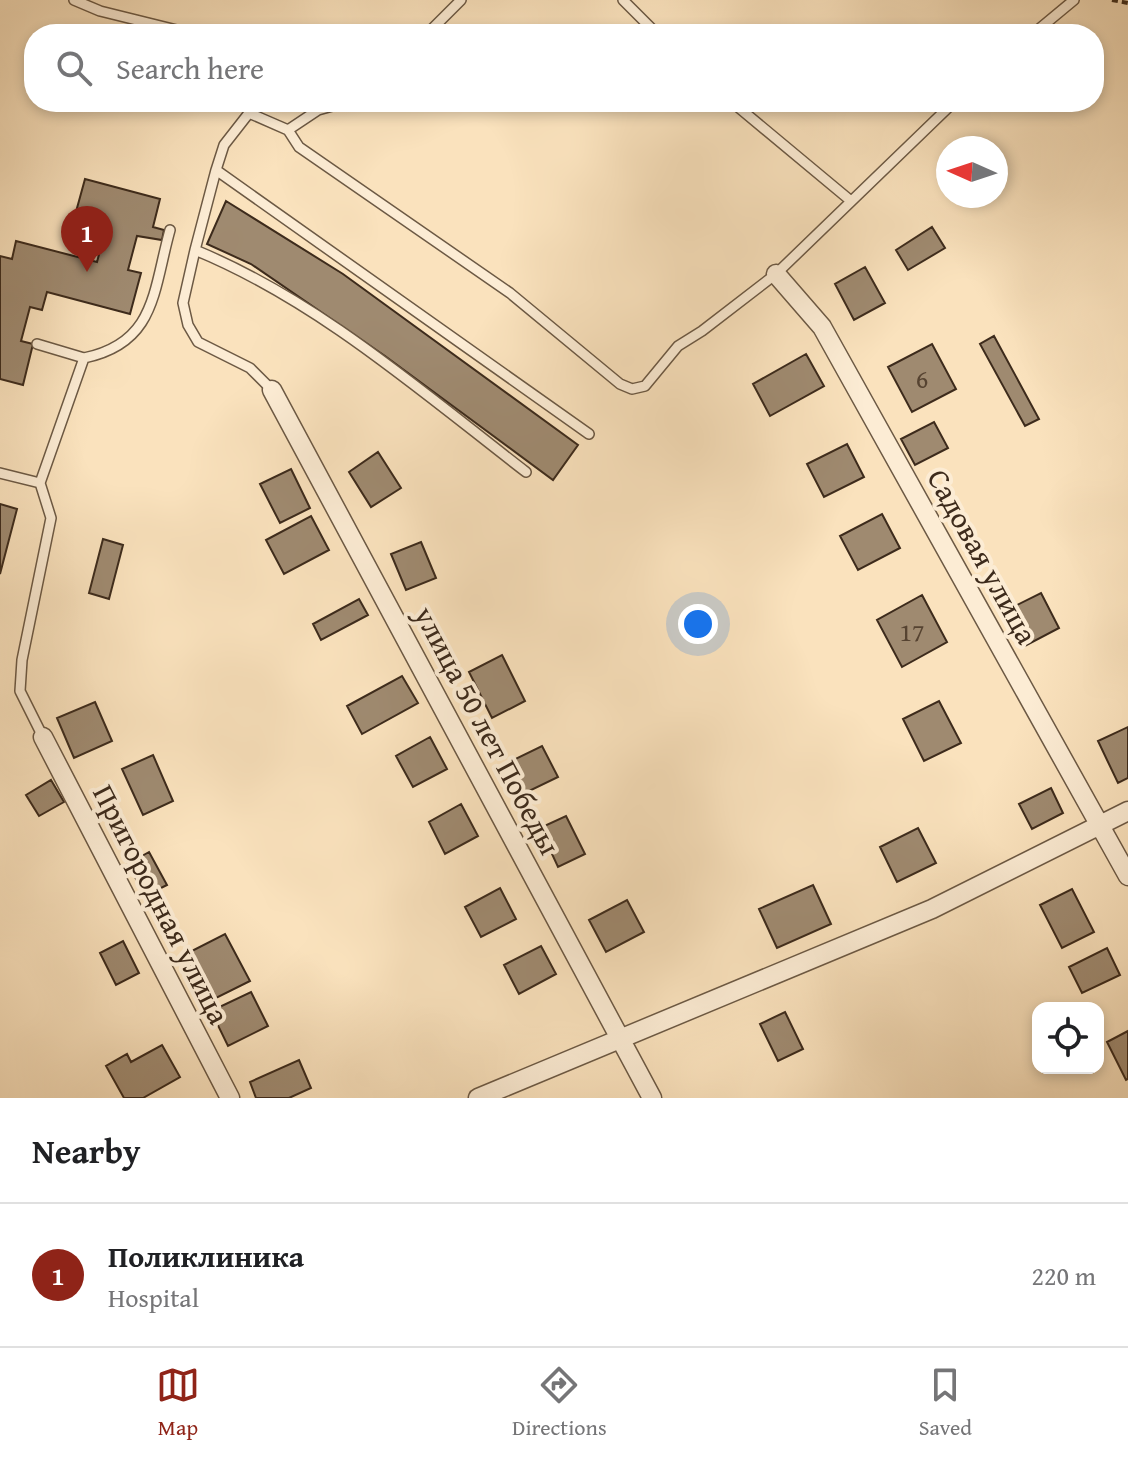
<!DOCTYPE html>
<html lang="en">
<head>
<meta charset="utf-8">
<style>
  body { margin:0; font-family:"Gentium Book Plus",serif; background:#f6f6f6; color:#202124 }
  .controls { position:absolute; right:24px; bottom:24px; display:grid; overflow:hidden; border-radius:16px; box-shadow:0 4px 12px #0003 }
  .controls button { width:72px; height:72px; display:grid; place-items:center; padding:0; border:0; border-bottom:2px solid #e0e0e0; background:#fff; color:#202124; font:40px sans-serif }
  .compass { position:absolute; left:936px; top:136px; width:72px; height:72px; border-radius:50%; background:#fff; box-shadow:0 4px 12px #0003; rotate:273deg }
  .you { position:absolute; left:698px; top:624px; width:28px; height:28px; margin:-20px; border:6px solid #fff; border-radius:50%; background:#1a73e8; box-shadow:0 0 0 12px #1a73e833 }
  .badge { display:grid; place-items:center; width:52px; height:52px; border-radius:50%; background:#8f2418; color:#fff; font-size:26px; font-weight:700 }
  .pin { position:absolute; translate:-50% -66px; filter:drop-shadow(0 2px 4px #0008) }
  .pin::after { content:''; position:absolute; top:42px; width:28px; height:24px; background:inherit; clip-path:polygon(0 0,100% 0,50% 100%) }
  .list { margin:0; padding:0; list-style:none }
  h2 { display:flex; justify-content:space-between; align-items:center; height:104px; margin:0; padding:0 32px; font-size:34px }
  h2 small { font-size:26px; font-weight:400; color:#757577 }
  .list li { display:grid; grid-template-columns:52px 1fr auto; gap:24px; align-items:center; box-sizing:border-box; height:144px; padding:0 32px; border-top:2px solid #e0e0e0 }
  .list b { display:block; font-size:30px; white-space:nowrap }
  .list p { margin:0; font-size:26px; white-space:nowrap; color:#757577 }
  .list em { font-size:26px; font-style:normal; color:#757577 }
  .icon { flex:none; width:44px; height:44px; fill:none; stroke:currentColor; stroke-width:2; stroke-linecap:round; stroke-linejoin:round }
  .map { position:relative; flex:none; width:1128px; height:1098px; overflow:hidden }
  .search { position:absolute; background:#fff; box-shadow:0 4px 12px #0003; left:24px; right:24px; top:24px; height:88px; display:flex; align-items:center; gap:20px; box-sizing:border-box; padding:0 28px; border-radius:32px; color:#757577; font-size:30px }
  .sheet { height:248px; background:#fff }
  nav { display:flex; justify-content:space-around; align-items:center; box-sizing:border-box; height:112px; border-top:2px solid #e0e0e0; background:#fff; font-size:22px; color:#757577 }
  nav a { display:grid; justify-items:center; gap:4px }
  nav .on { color:#8f2418 }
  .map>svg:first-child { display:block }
</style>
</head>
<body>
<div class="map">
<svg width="1128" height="1098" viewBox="0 0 1128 1098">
  <rect width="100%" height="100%" fill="#fae2bd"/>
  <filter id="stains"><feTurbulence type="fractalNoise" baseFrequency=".0025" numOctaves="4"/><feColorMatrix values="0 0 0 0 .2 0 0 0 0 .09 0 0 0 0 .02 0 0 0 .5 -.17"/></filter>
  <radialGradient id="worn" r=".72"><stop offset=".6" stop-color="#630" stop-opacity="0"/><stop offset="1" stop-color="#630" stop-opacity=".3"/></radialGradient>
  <path fill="#9f8a70" stroke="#3d2b1c" stroke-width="2" d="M85,179L160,199L153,227L164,230L162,240L137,236L128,270L141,273L130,314L47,292L42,310L30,307L21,341L33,344L23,385L0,379V256L12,259L16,241L97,262L106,228L74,219Z
    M226,201L343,274L578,445L553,480L385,356L251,264L207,244Z
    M932,227L945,248L908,270L896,250Z
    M865,267L885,303L854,320L835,284Z
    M994,336L1039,419L1025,426L980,344Z
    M932,344L956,389L912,412L888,367Z
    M806,354L824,386L770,416L753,384Z
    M934,422L948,448L915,465L901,439Z
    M847,444L864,477L824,497L807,464Z
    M378,452L401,488L371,507L349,472Z
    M291,469L310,508L280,523L260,484Z
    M0,504L17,509L0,574Z
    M882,514L900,548L858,570L840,536Z
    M311,516L329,550L284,574L266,540Z
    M103,539L123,545L109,599L89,593Z
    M421,542L436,578L406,590L391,554Z
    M1041,593L1059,628L1025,646L1007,610Z
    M922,595L947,642L902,667L877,620Z
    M359,599L368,615L321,640L313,624Z
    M502,655L525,701L492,718L469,672Z
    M402,676L418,703L362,734L347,706Z
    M939,701L961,743L924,761L903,719Z
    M95,702L112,741L74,758L57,718Z
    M1128,727V778L1118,783L1098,741Z
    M430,737L447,769L413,787L396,756Z
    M542,746L558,777L523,794L507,763Z
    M153,755L173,801L143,815L122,769Z
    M51,780L64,802L39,816L26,795Z
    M1051,788L1063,813L1032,829L1019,804Z
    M461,804L478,836L445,854L429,822Z
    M566,816L585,854L558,867L540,828Z
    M918,828L936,863L897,882L880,847Z
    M149,852L167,885L145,896L128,864Z
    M813,885L831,924L777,948L759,909Z
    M500,888L516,919L481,937L465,907Z
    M1072,889L1094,932L1062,948L1040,905Z
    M627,900L644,932L606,952L589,920Z
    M225,934L250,981L206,1003L182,956Z
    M123,941L139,973L116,985L100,953Z
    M541,946L556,974L519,994L504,965Z
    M1107,948L1120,975L1082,993L1069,967Z
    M251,992L268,1026L228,1046L211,1011Z
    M785,1012L803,1049L778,1061L760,1024Z
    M1128,1031V1079L1126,1080L1107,1042Z
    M162,1045L180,1077L143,1098H124L106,1066L127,1054L131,1062Z
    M299,1060L311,1088L289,1098H256L250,1082Z"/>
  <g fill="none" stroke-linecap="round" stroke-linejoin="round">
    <g stroke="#6c5944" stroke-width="12">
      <path id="lane" d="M74,0L100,11L193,34
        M623,0L657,34
        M427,34L461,0
        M1033,34L1074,0
        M246,102L249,113L288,130L299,147L510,293L620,384L632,389L645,386L678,346L702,331L776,274L954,102
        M732,102L851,201
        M249,113L224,145L216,170L589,434
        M288,130L318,110L347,102
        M216,170L195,250C317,300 422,392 526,472
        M195,250L183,303L188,325L198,342L250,368L272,390
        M37,344L84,358L40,483
        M84,358C156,343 153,291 170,230
        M0,473L40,483L51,518L22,660L20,691L43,737"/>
    </g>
    <g stroke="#6c5944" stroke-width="21">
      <path id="street" d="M776,274L822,327L1128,876
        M272,390L652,1098
        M43,737L230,1098
        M478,1098L932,909L1128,811"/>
    </g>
    <path stroke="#3d2b1c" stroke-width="4" stroke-dasharray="6 4" stroke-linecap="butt" d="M1112,0L1128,3"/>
    <use href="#lane" stroke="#fcecd4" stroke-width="9"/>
    <use href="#street" stroke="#fcecd4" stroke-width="18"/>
  </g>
  <g text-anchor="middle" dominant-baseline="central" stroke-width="8" stroke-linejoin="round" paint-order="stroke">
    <g font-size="26" fill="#564331">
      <text x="922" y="378">6</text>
      <text x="912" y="631">17</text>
    </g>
    <g font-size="30" fill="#3d2b1c" stroke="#fcecd4">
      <text transform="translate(983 556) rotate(61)">Садовая улица</text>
      <text transform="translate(488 730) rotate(62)">улица 50 лет Победы</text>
      <text transform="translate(162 904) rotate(63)">Пригородная улица</text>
    </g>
  </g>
  <rect width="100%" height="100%" filter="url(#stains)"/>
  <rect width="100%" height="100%" fill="url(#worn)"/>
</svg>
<div class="controls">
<button><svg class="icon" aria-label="locate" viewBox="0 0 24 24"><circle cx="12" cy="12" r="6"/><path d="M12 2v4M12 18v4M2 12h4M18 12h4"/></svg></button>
</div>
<svg class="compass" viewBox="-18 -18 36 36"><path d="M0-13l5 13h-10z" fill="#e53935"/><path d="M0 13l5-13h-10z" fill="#757577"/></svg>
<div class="you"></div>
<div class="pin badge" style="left:87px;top:272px">1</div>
<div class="search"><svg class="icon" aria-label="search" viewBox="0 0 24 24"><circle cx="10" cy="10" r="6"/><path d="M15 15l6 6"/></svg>Search here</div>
</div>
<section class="sheet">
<h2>Nearby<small></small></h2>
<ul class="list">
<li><span class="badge">1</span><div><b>Поликлиника</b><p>Hospital</p></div><em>220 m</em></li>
</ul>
</section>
<nav>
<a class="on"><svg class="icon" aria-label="map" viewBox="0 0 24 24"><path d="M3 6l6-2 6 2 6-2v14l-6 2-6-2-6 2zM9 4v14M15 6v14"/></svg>Map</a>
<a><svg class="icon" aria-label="directions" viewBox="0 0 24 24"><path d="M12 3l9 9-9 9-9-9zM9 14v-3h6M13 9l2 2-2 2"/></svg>Directions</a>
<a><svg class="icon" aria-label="saved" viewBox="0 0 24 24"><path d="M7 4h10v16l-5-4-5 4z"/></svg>Saved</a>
</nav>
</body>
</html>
